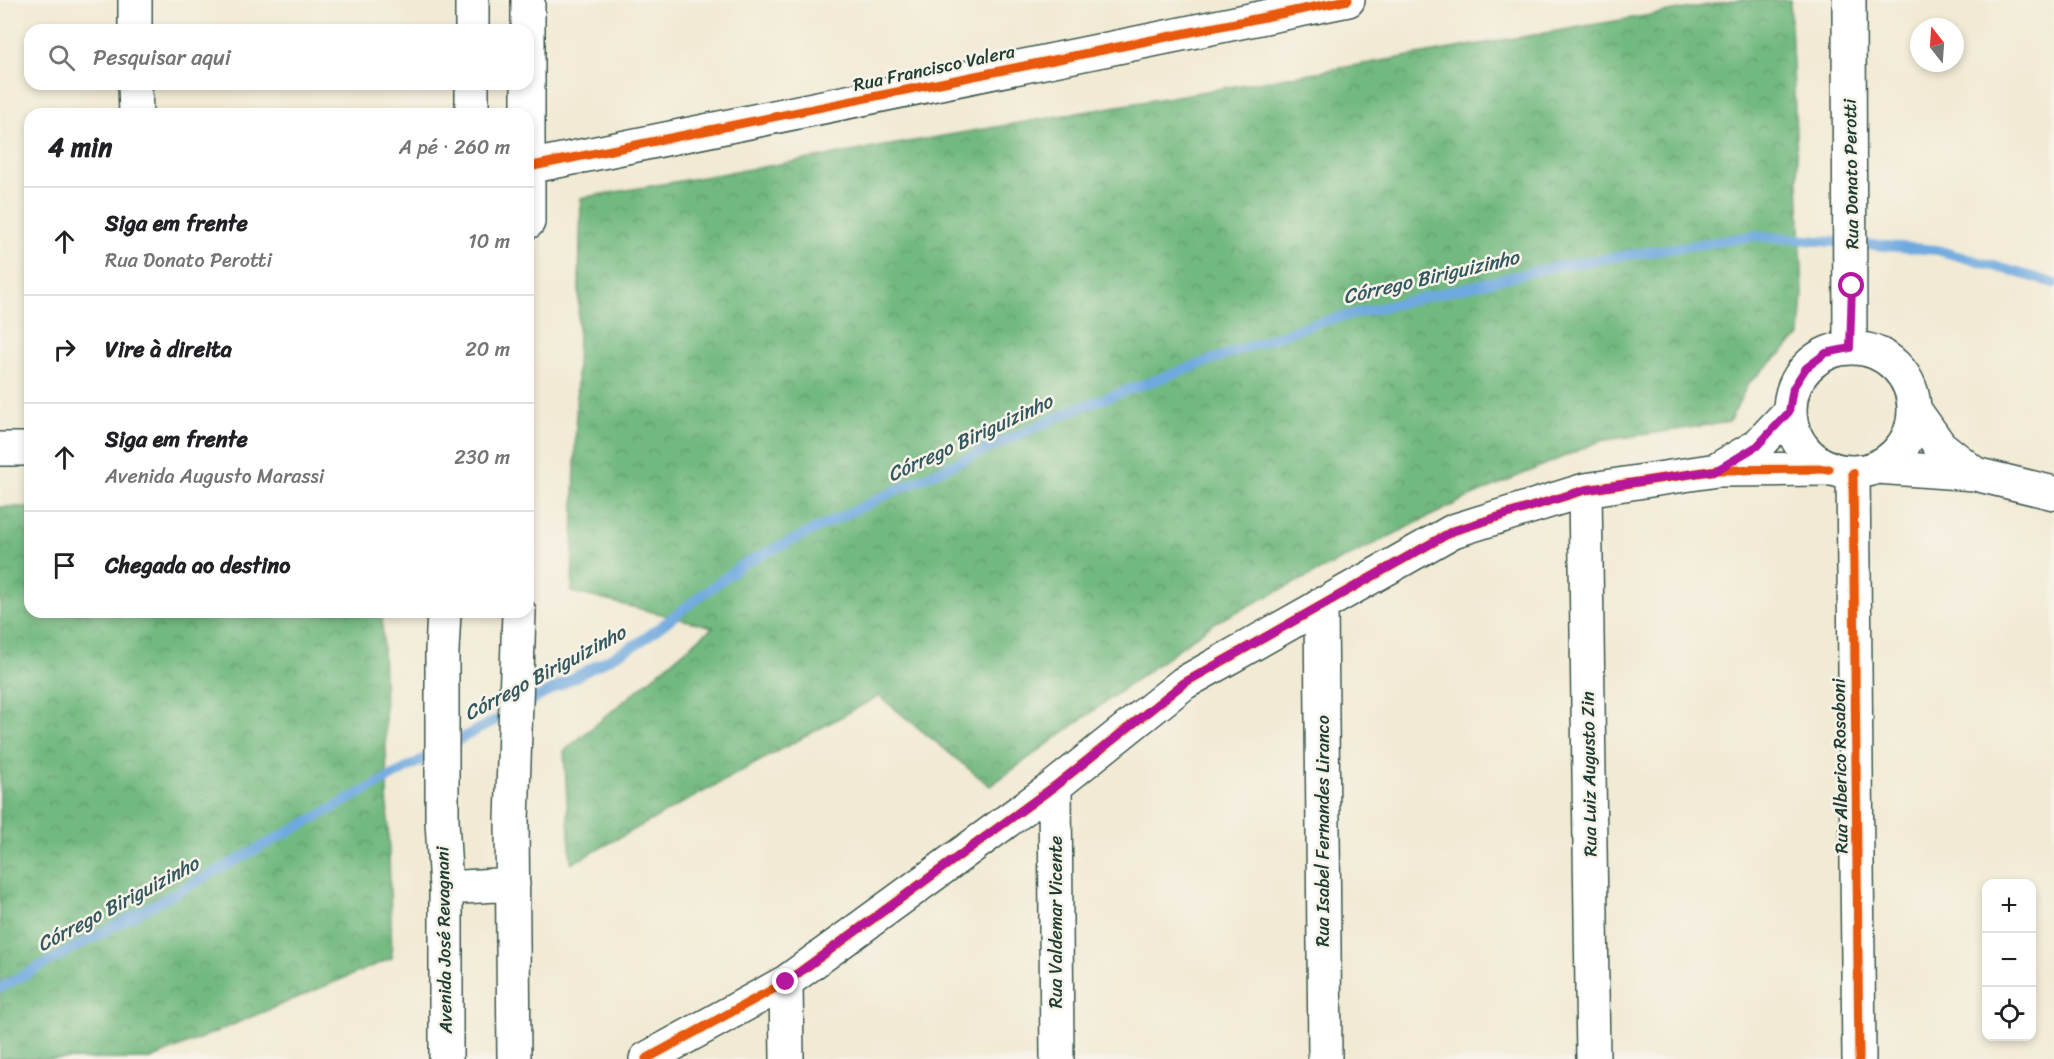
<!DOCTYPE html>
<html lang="pt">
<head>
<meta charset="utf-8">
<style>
  body { margin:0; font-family:Sriracha,sans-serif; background:#f6f6f6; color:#202124 }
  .controls { position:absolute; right:18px; bottom:18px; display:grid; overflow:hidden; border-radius:12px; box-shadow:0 3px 9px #0003 }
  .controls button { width:54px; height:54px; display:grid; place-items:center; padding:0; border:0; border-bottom:2px solid #e0e0e0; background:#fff; color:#202124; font:30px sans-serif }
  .compass { position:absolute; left:1910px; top:18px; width:54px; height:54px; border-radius:50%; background:#fff; box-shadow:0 3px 9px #0003; rotate:343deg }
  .stop { position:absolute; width:18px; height:18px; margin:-14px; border:4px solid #b5179e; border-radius:50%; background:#fff }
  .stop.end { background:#b5179e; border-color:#fff; box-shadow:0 2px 6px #0008 }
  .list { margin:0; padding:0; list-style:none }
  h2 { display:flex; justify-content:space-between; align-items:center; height:78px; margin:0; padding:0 24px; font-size:26px }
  h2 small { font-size:20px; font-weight:400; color:#757577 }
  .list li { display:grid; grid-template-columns:39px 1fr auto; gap:18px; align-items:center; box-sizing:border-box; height:108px; padding:0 24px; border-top:2px solid #e0e0e0 }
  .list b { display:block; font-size:22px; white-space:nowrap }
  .list p { margin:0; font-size:20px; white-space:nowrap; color:#757577 }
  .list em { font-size:20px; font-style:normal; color:#757577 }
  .icon { flex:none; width:33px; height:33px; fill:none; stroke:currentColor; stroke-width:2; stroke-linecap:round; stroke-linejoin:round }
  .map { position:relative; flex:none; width:2054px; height:1059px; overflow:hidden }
  .search { position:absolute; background:#fff; box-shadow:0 3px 9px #0003; left:24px; top:24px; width:510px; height:66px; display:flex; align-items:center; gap:15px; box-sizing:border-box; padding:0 21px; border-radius:18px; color:#757577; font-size:22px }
  .panel { position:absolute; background:#fff; box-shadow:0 3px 9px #0003; left:24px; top:108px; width:510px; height:510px; border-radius:18px }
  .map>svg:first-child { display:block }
</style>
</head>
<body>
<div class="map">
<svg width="2054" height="1059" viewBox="0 0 2054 1059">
  <defs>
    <pattern id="forest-crowns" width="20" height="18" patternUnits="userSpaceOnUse" patternTransform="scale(1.5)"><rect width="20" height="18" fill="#72b980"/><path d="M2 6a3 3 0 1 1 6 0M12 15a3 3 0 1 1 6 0" fill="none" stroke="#5d986a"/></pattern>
  </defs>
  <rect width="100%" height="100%" fill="#f7f3e8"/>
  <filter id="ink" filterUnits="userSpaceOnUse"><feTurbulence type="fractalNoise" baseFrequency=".0167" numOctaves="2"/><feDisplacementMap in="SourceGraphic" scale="12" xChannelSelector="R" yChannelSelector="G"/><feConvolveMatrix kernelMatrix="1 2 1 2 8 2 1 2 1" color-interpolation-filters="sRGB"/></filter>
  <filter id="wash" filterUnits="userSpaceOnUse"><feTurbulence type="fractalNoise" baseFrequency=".008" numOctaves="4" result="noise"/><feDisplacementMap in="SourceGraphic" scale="24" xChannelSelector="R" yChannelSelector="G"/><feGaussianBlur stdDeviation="1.35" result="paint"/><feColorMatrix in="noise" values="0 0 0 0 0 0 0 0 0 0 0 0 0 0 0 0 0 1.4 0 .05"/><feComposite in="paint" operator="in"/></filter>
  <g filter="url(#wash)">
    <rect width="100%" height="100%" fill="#f1ead4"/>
    <path fill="url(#forest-crowns)" stroke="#487b5a" stroke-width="1.5" d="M1738,0H1790L1803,294L1800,336L1748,384L1729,422L1600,441L1467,498L1214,623L990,786L879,696L571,864L564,751L713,627L572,592L581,198Z
      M0,507H30V612H382L392,958L151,1059H0Z"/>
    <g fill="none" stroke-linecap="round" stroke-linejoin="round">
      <path stroke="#6ea9df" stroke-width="10" d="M0,988L640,642L743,564L897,490L1078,408L1312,324L1557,266L1754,236L1937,250L2054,283"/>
    </g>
  </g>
  <g filter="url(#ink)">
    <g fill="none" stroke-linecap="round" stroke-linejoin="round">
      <g stroke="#3e574c" stroke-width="36">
        <path id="minor" d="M135,0V30
          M472,0V30
          M1849,0L1850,348
          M135,84L136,114
          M472,84V114
          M528,167L1348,0
          M528,222V0
          M1790 410a62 62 0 1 1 124 0a62 62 0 1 1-124 0Z
          M1914,409L1940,446L1975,474
          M0,449H30
          M1877,467L1975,474L2054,493
          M1718,469L1757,446L1789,412
          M1853,473L1859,1059
          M1585,490L1593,1059
          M1321,604L1325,1059
          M444,612L442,651V821L446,888V1059
          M1055,786L1057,1059
          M446,888L513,884
          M786,982L787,1059
          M514,1059L512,821L519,612
          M646,1059L786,982L1055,786L1184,683L1453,531L1585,490L1717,470L1829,469"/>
      </g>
      <use href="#minor" stroke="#fff" stroke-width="33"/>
      <g stroke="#f7f3e8" stroke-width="13">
        <path id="cycleway" d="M528,167L1348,0
          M1853,473L1859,1059
          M646,1059L786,982L1055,786L1184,683L1453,531L1585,490L1717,470L1829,469"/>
      </g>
      <use href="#cycleway" stroke="#e8590c" stroke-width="9"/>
    </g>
  </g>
  <g fill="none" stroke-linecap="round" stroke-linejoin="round" filter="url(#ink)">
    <path stroke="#b5179e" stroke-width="8" d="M786,982L1055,786L1184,683L1453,531L1585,490L1717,470L1757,446L1789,412L1793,388L1806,368L1826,353L1850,348L1852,286"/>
  </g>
  <g text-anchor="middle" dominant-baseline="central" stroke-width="5" stroke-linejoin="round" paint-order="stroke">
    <g font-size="18" fill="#1f3d34" stroke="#f7f3e8">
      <text transform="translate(934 68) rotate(-12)">Rua Francisco Valera</text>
      <text transform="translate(1851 174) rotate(-91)">Rua Donato Perotti</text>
      <text transform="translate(1840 766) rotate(-91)">Rua Alberico Rosaboni</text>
      <text transform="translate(1589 774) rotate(-91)">Rua Luiz Augusto Zin</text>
      <text transform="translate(1323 831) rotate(-90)">Rua Isabel Fernandes Liranco</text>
      <text transform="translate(1056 922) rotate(-90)">Rua Valdemar Vicente</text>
      <text transform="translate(444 940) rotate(-91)">Avenida José Revagnani</text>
    </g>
    <g font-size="20" font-style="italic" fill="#33585f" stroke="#f7f3e8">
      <text transform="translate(1431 277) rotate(-13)">Córrego Biriguizinho</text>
      <text transform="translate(970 438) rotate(-25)">Córrego Biriguizinho</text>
      <text transform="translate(545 673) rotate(-28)">Córrego Biriguizinho</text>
      <text transform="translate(118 904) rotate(-28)">Córrego Biriguizinho</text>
    </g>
  </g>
</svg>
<div class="controls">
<button>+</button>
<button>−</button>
<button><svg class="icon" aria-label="locate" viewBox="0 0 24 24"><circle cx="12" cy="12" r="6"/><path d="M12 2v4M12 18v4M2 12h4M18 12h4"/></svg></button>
</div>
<svg class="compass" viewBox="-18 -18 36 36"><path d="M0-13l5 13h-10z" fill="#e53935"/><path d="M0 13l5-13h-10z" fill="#757577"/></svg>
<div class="stop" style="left:1852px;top:286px"></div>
<div class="stop end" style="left:786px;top:982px"></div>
<div class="search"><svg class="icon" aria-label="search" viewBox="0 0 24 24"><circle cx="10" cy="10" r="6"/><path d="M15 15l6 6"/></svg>Pesquisar aqui</div>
<section class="panel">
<h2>4 min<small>A pé · 260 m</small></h2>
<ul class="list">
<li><svg class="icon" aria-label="ahead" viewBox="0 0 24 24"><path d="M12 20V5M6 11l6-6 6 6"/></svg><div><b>Siga em frente</b><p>Rua Donato Perotti</p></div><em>10 m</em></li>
<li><svg class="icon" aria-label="right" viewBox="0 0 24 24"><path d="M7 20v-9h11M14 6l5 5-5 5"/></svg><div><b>Vire à direita</b></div><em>20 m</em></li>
<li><svg class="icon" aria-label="ahead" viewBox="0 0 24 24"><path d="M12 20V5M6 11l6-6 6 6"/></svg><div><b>Siga em frente</b><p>Avenida Augusto Marassi</p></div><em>230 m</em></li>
<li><svg class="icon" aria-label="arrive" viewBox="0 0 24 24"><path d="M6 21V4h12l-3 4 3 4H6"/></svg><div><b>Chegada ao destino</b></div></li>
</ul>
</section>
</div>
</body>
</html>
